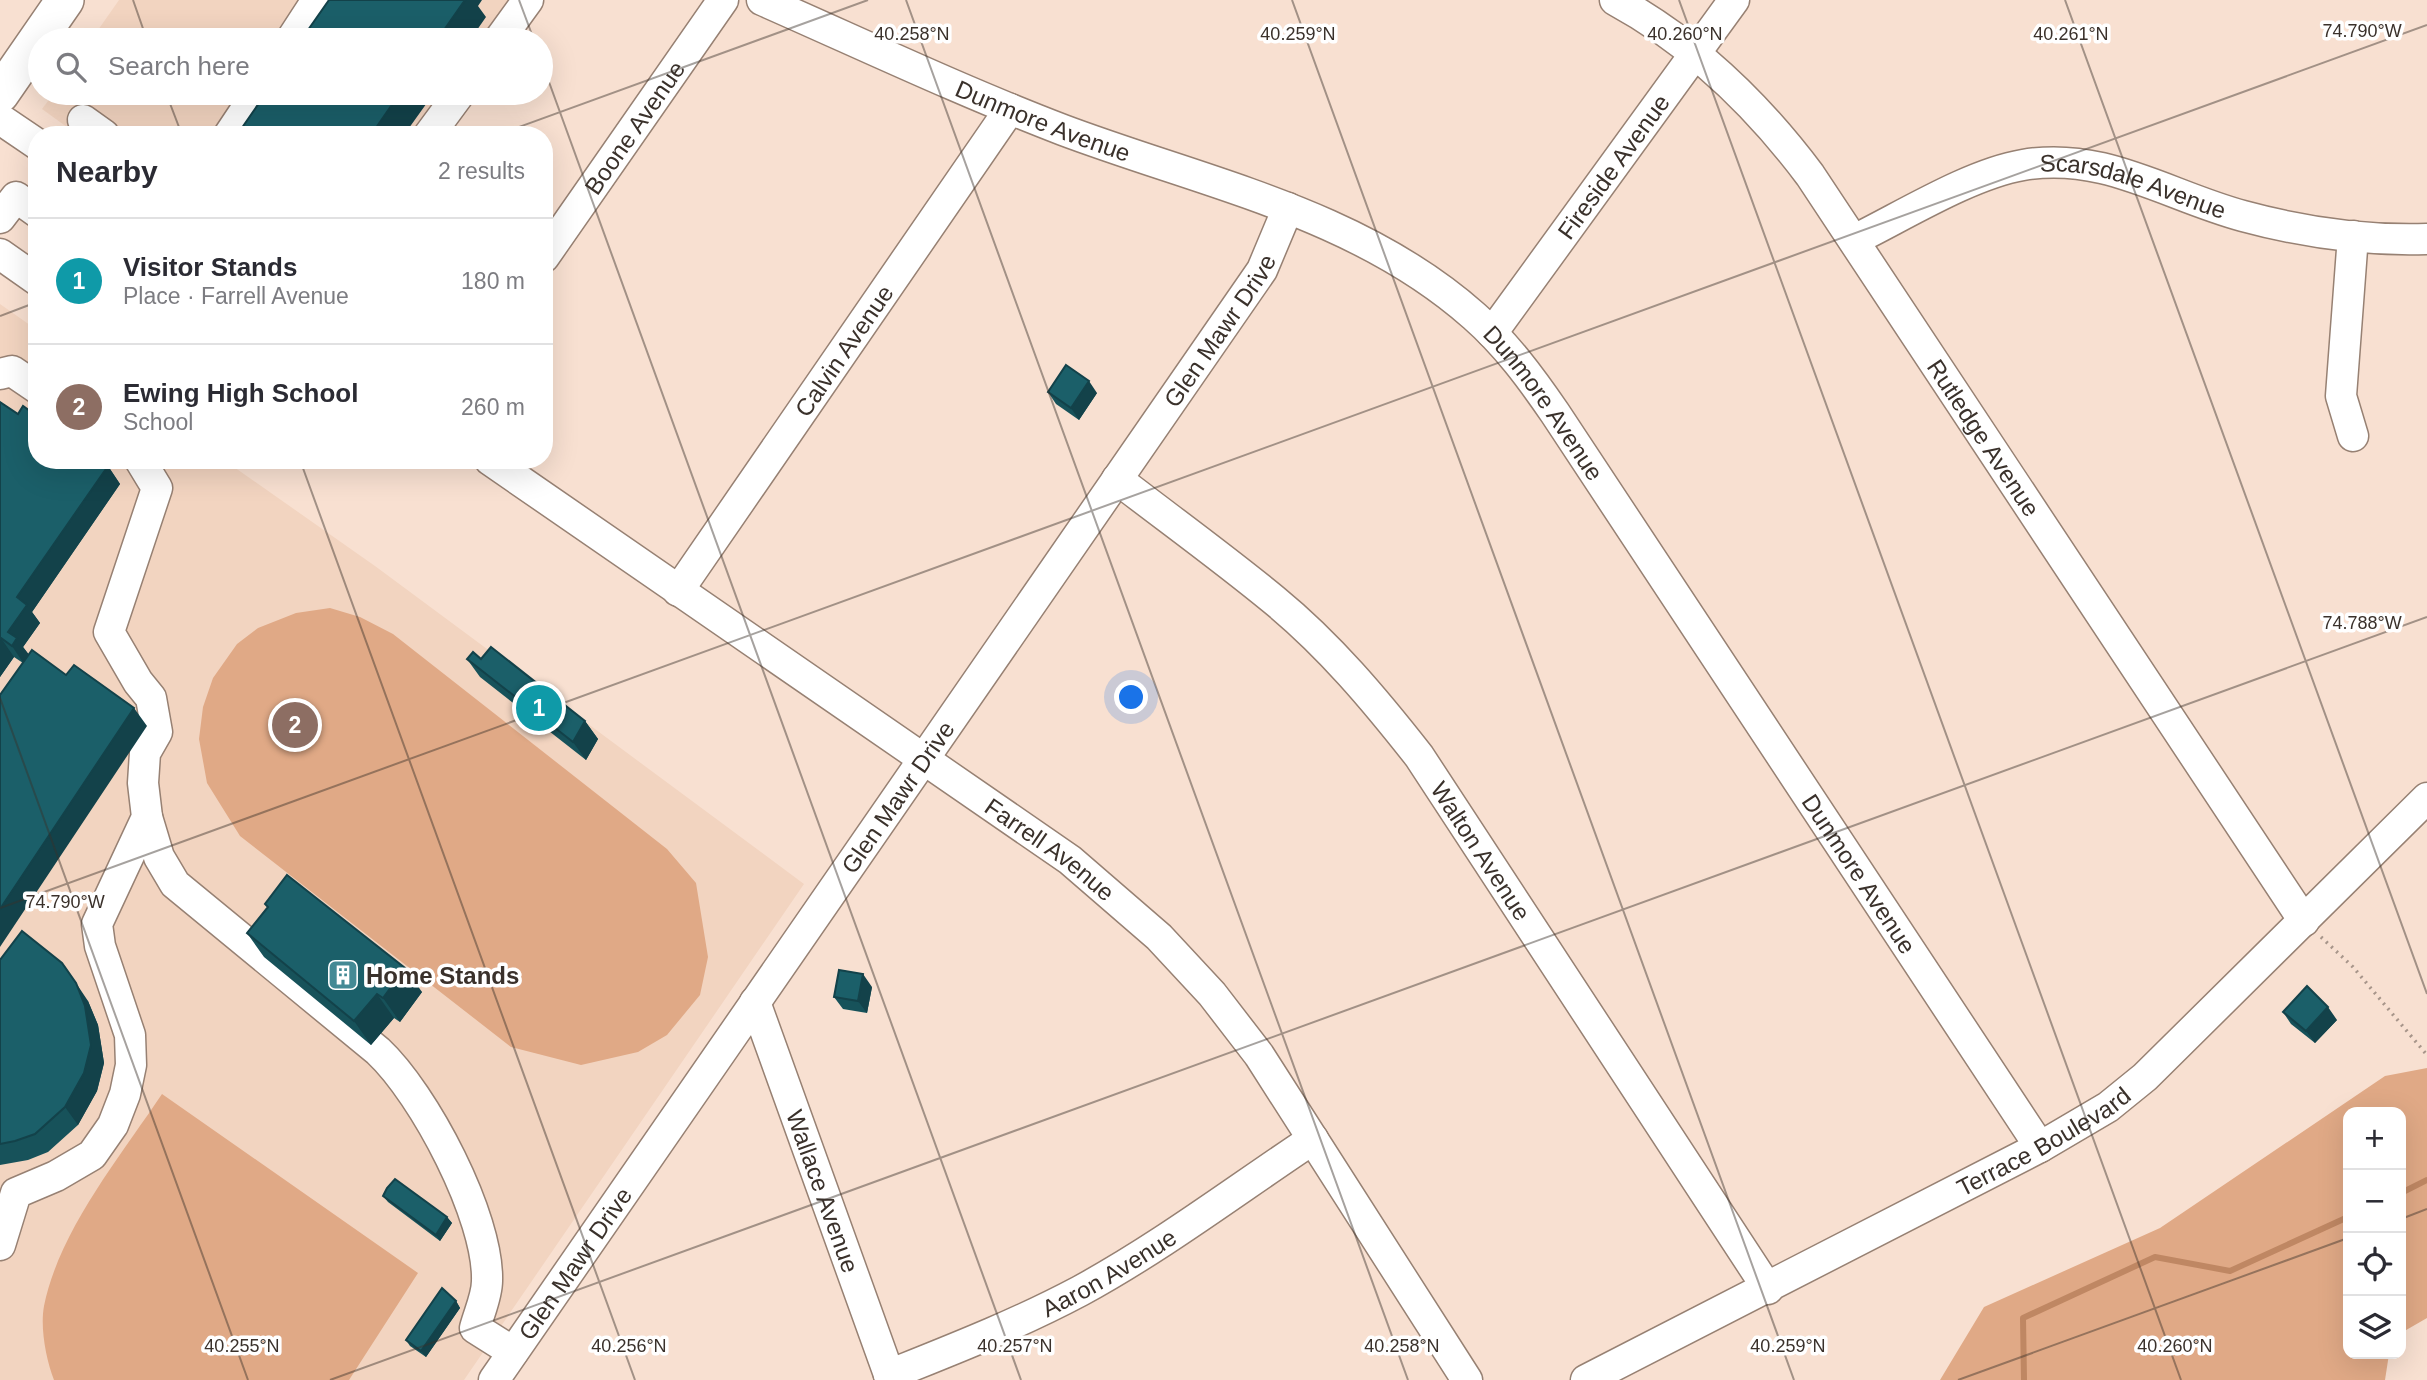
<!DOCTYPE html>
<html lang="en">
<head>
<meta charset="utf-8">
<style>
  body { margin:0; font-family:Arial,sans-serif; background:#f2f2f3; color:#2b2b33 }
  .controls { position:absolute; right:21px; bottom:21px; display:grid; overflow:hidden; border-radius:14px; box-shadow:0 7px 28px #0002 }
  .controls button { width:63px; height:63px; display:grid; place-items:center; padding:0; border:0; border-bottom:2px solid #e1e1e2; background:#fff; color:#2b2b33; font:35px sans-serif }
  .you { position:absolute; left:1132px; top:698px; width:24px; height:24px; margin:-18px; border:5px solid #fff; border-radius:50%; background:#1a73e8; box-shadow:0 0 0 10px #1a73e833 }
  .badge { display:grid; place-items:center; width:46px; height:46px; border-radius:50%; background:#448a95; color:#fff; font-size:23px; font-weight:700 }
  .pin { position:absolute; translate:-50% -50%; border:4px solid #fff; box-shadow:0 2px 7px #0006 }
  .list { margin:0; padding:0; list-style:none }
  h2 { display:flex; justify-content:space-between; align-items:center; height:91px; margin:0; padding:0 28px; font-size:30px }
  h2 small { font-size:23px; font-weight:400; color:#7c7c81 }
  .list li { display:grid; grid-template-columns:46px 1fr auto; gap:21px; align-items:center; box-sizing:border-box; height:126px; padding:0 28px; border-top:2px solid #e1e1e2 }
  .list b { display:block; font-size:26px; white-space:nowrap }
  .list p { margin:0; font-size:23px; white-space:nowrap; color:#7c7c81 }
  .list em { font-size:23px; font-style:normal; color:#7c7c81 }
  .icon { flex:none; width:38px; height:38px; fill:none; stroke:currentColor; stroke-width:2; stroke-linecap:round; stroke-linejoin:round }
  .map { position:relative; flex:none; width:2427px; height:1380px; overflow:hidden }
  .search { position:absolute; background:#fff; box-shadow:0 7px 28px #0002; left:28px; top:28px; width:525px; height:77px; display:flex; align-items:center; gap:18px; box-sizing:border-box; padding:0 24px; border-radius:38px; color:#7c7c81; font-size:26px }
  .panel { position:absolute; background:#fff; box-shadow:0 7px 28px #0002; left:28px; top:126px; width:525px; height:343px; border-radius:28px }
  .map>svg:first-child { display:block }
</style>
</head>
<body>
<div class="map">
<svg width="2427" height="1380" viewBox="0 0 2427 1380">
  <rect width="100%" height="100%" fill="#f8e0d1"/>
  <path fill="#f2d4c0" d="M119,0H541L513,40H91Z
    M54,93H476L447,135H78L42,109Z
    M0,304L37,330V460H224L375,566L804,884L464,1380H0Z"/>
  <path fill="#e0a986" d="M330,608L360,617L393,634L667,849L696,883L708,957L700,995L667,1035L638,1052L581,1065L511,1047L240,836L207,783L199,739L203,707L213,678L237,644L258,628L296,613Z
    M2427,1068V1318L2401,1333V1112H2348V1354H2389L2385,1380H1940L1984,1307L2160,1228L2385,1076Z
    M162,1094L418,1273L349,1380H54C46,1359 40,1328 44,1306C59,1231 120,1157 162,1094Z"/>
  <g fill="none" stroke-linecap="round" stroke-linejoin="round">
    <path stroke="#bf8763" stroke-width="6" d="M2401,1193L2427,1180
      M2024,1380L2023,1318L2155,1257L2230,1271L2348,1217"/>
    <g stroke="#978173" stroke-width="33">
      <g id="minor">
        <path id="s1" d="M762,0C862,44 961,91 1063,130C1204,183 1358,213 1474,316C1506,344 1531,378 1555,413L2040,1147"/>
        <path id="s2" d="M1615,0C1694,43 1756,103 1810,175L2304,921"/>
        <path d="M291,40L317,0"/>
        <path d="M499,40L528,0"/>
        <path d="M0,119L37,144"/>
        <path d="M83,120L104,135"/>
        <path d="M229,135L257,93"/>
        <path d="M429,135L460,93"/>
        <path d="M0,218L16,197L37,212"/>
        <path d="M2353,236L2341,396L2353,436"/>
        <path id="s3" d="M1854,240C1903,216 1970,174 2023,165C2104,151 2168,196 2243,216C2302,232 2365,241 2427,239"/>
        <path d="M0,254L37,280"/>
        <path id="s4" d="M544,257L723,0"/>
        <path id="s5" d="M1492,333L1734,0"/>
        <path d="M0,374L12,371L37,388"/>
        <path id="s6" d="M490,460L1070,860L1159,937L1212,994L1259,1055L1467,1380"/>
        <path id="s7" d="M1117,479C1169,519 1223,558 1274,600C1329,645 1375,700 1419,756L1768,1289"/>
        <path id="s8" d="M678,591L1010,109"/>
        <path d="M147,817L159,857L175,884L378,1051C424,1094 489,1217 487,1281C487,1296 479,1313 475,1328L513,1352"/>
        <path id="s9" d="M755,1002L891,1380"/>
        <path d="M0,1245L16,1193L56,1176L92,1155L113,1125L125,1094L131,1065L130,1035L100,946L97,924L147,817L143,783L145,753L157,732L151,698L138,682L109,632L157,488L140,460"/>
        <path id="s10" d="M889,1375C954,1349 1018,1324 1080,1291C1161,1247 1236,1190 1313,1139"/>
        <path id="s11" d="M494,1380L1262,270L1288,208"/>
        <path id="s12" d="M1586,1380L2040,1147L2108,1107L2145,1077L2427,798"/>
      </g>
    </g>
    <g stroke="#978173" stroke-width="40">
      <path id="major" d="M0,94L65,0"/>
    </g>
    <path stroke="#a7958a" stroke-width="3.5" stroke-dasharray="2 5" stroke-linecap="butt" d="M2321,937L2353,967L2427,1055"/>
    <use href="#minor" stroke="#fff" stroke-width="30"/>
    <use href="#major" stroke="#fff" stroke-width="37"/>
  </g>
  <path fill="#17525a" d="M1048,392L1097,393L1079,420L1056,404Z
    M0,402L18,414L108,466L120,484L32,612L40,623L23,647L29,655L66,675L147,726L23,663L14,657L0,677Z
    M467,659H481L585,721L598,739L586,760L480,677Z
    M265,904L422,992L400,1022L394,1018L371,1045L264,957L247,933L268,908Z
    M0,960L88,1001L98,1025L104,1063L97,1091L78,1125L48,1152L28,1160L0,1165Z
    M872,987L867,1013L843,1009L834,997Z
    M2283,1012L2337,1020L2315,1043L2291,1024Z
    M383,1196L447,1217L452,1223L440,1241L388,1202Z
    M456,1301L460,1308L426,1357L410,1346L406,1340Z"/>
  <path fill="#13424a" d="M465,0H482L478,6L486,17L470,40H437Z
    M400,93H434L404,135H371Z
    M1089,381L1097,393L1079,420L1071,408Z
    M108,466L120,484L32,612L40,623L23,647L30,656L24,664L12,646L8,632L17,597Z
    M1,638L14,657L0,677V640Z
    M134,708L147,726L0,947V909Z
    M585,721L598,739L586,760L573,742Z
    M405,968L422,992L400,1022L383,998Z
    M863,974L872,987L867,1013L858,1001Z
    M76,983L88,1001L98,1025L104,1063L97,1091L78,1125L65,1107Z
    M377,994L394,1018L371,1045L354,1021Z
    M2328,1007L2337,1020L2315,1043L2306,1031Z
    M447,1217L452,1223L440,1241L436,1235Z
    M456,1301L460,1308L426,1357L421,1351Z"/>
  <path fill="#1b5f69" stroke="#13424a" stroke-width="2" d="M329,0H465L437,40H301Z
    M266,93H400L371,135H237Z
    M1066,365L1089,381L1071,408L1048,392Z
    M0,402L18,414L23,406L37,416V460H100L108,466L17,597L27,605L8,632L17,638L12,646L1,638L0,640Z
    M491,647L585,721L573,742L467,659L473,652L481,659Z
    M32,650L66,675L74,665L134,708L0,909V695Z
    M287,875L405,968L383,998L377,994L354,1021L247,933L268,907L265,904Z
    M22,931L62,963L76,983L85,1006L91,1045L84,1073L65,1107L35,1134L15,1141L0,1144V960Z
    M839,970L863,974L858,1001L834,997Z
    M2307,986L2328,1007L2306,1031L2283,1012Z
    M395,1179L447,1217L436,1235L383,1196L387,1188Z
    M442,1288L456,1301L421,1351L406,1340Z"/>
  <path fill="none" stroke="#3a312b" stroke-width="2" stroke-opacity="0.45" d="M133,0L147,40M519,0L534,40M906,0L1408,1380M1292,0L1794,1380M1679,0L2181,1380M2065,0L2427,994M541,60L1021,1380M166,93L182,135M497,135L868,0M0,316L37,302M300,460L635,1380M0,698L248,1380M0,908L2427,25M2401,1219L2427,1209M330,1380L2427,617M1958,1380L2348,1238"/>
  <defs>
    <g id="building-square" transform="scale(1.575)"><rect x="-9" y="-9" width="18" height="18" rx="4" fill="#448a95" stroke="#fff"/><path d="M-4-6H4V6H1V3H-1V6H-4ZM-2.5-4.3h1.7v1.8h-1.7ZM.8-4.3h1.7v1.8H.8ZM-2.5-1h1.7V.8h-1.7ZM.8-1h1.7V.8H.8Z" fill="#fff"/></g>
  </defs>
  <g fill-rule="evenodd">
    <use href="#building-square" x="343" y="975"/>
  </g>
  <g text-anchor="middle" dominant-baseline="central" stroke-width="7" stroke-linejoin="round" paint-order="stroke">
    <g font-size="24" fill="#3a312b" stroke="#fff">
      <text stroke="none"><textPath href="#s1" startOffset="306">Dunmore Avenue</textPath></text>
      <text stroke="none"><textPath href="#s4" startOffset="158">Boone Avenue</textPath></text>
      <text stroke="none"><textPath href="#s5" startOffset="206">Fireside Avenue</textPath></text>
      <text stroke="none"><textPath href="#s3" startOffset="299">Scarsdale Avenue</textPath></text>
      <text stroke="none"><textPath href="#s11" startOffset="1276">Glen Mawr Drive</textPath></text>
      <text stroke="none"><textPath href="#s8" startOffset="292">Calvin Avenue</textPath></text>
      <text stroke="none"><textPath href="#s1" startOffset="894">Dunmore Avenue</textPath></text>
      <text stroke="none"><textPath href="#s2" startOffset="579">Rutledge Avenue</textPath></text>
      <text stroke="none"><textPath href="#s11" startOffset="709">Glen Mawr Drive</textPath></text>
      <text stroke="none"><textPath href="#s6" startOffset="682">Farrell Avenue</textPath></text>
      <text stroke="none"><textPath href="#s7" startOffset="525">Walton Avenue</textPath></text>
      <text stroke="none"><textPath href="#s1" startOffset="1461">Dunmore Avenue</textPath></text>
      <text stroke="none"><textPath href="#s12" startOffset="516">Terrace Boulevard</textPath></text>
      <text stroke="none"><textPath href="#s9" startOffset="201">Wallace Avenue</textPath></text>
      <text stroke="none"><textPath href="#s11" startOffset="142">Glen Mawr Drive</textPath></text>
      <text stroke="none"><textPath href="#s10" startOffset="243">Aaron Avenue</textPath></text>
    </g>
    <g font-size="24" font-weight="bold" fill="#3a312b" stroke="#fff" text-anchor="start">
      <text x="366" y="975">Home Stands</text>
    </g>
  </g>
  <g font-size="18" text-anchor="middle" fill="#3a312b" stroke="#fff" stroke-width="7" stroke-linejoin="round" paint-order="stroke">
    <text x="2362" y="37">74.790°W</text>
    <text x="912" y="40">40.258°N</text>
    <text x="2071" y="40">40.261°N</text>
    <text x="1298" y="40">40.259°N</text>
    <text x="1685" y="40">40.260°N</text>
    <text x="2362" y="629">74.788°W</text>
    <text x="65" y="908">74.790°W</text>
    <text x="242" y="1352">40.255°N</text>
    <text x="629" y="1352">40.256°N</text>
    <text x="1015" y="1352">40.257°N</text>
    <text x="1402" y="1352">40.258°N</text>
    <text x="1788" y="1352">40.259°N</text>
    <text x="2175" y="1352">40.260°N</text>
  </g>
</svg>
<div class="controls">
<button>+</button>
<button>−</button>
<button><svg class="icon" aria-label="locate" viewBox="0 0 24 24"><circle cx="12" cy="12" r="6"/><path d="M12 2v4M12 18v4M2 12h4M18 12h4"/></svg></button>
<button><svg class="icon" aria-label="layers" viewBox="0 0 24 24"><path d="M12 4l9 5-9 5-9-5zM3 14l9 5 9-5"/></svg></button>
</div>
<div class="you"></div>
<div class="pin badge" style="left:539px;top:708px;background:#0f9aa8">1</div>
<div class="pin badge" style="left:295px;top:725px;background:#8d6e63">2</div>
<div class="search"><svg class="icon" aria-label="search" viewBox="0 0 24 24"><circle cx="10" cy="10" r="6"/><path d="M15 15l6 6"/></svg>Search here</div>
<section class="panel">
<h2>Nearby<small>2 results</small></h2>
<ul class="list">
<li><span class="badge" style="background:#0f9aa8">1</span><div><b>Visitor Stands</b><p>Place · Farrell Avenue</p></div><em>180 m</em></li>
<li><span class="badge" style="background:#8d6e63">2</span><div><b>Ewing High School</b><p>School</p></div><em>260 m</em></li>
</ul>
</section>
</div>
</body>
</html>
